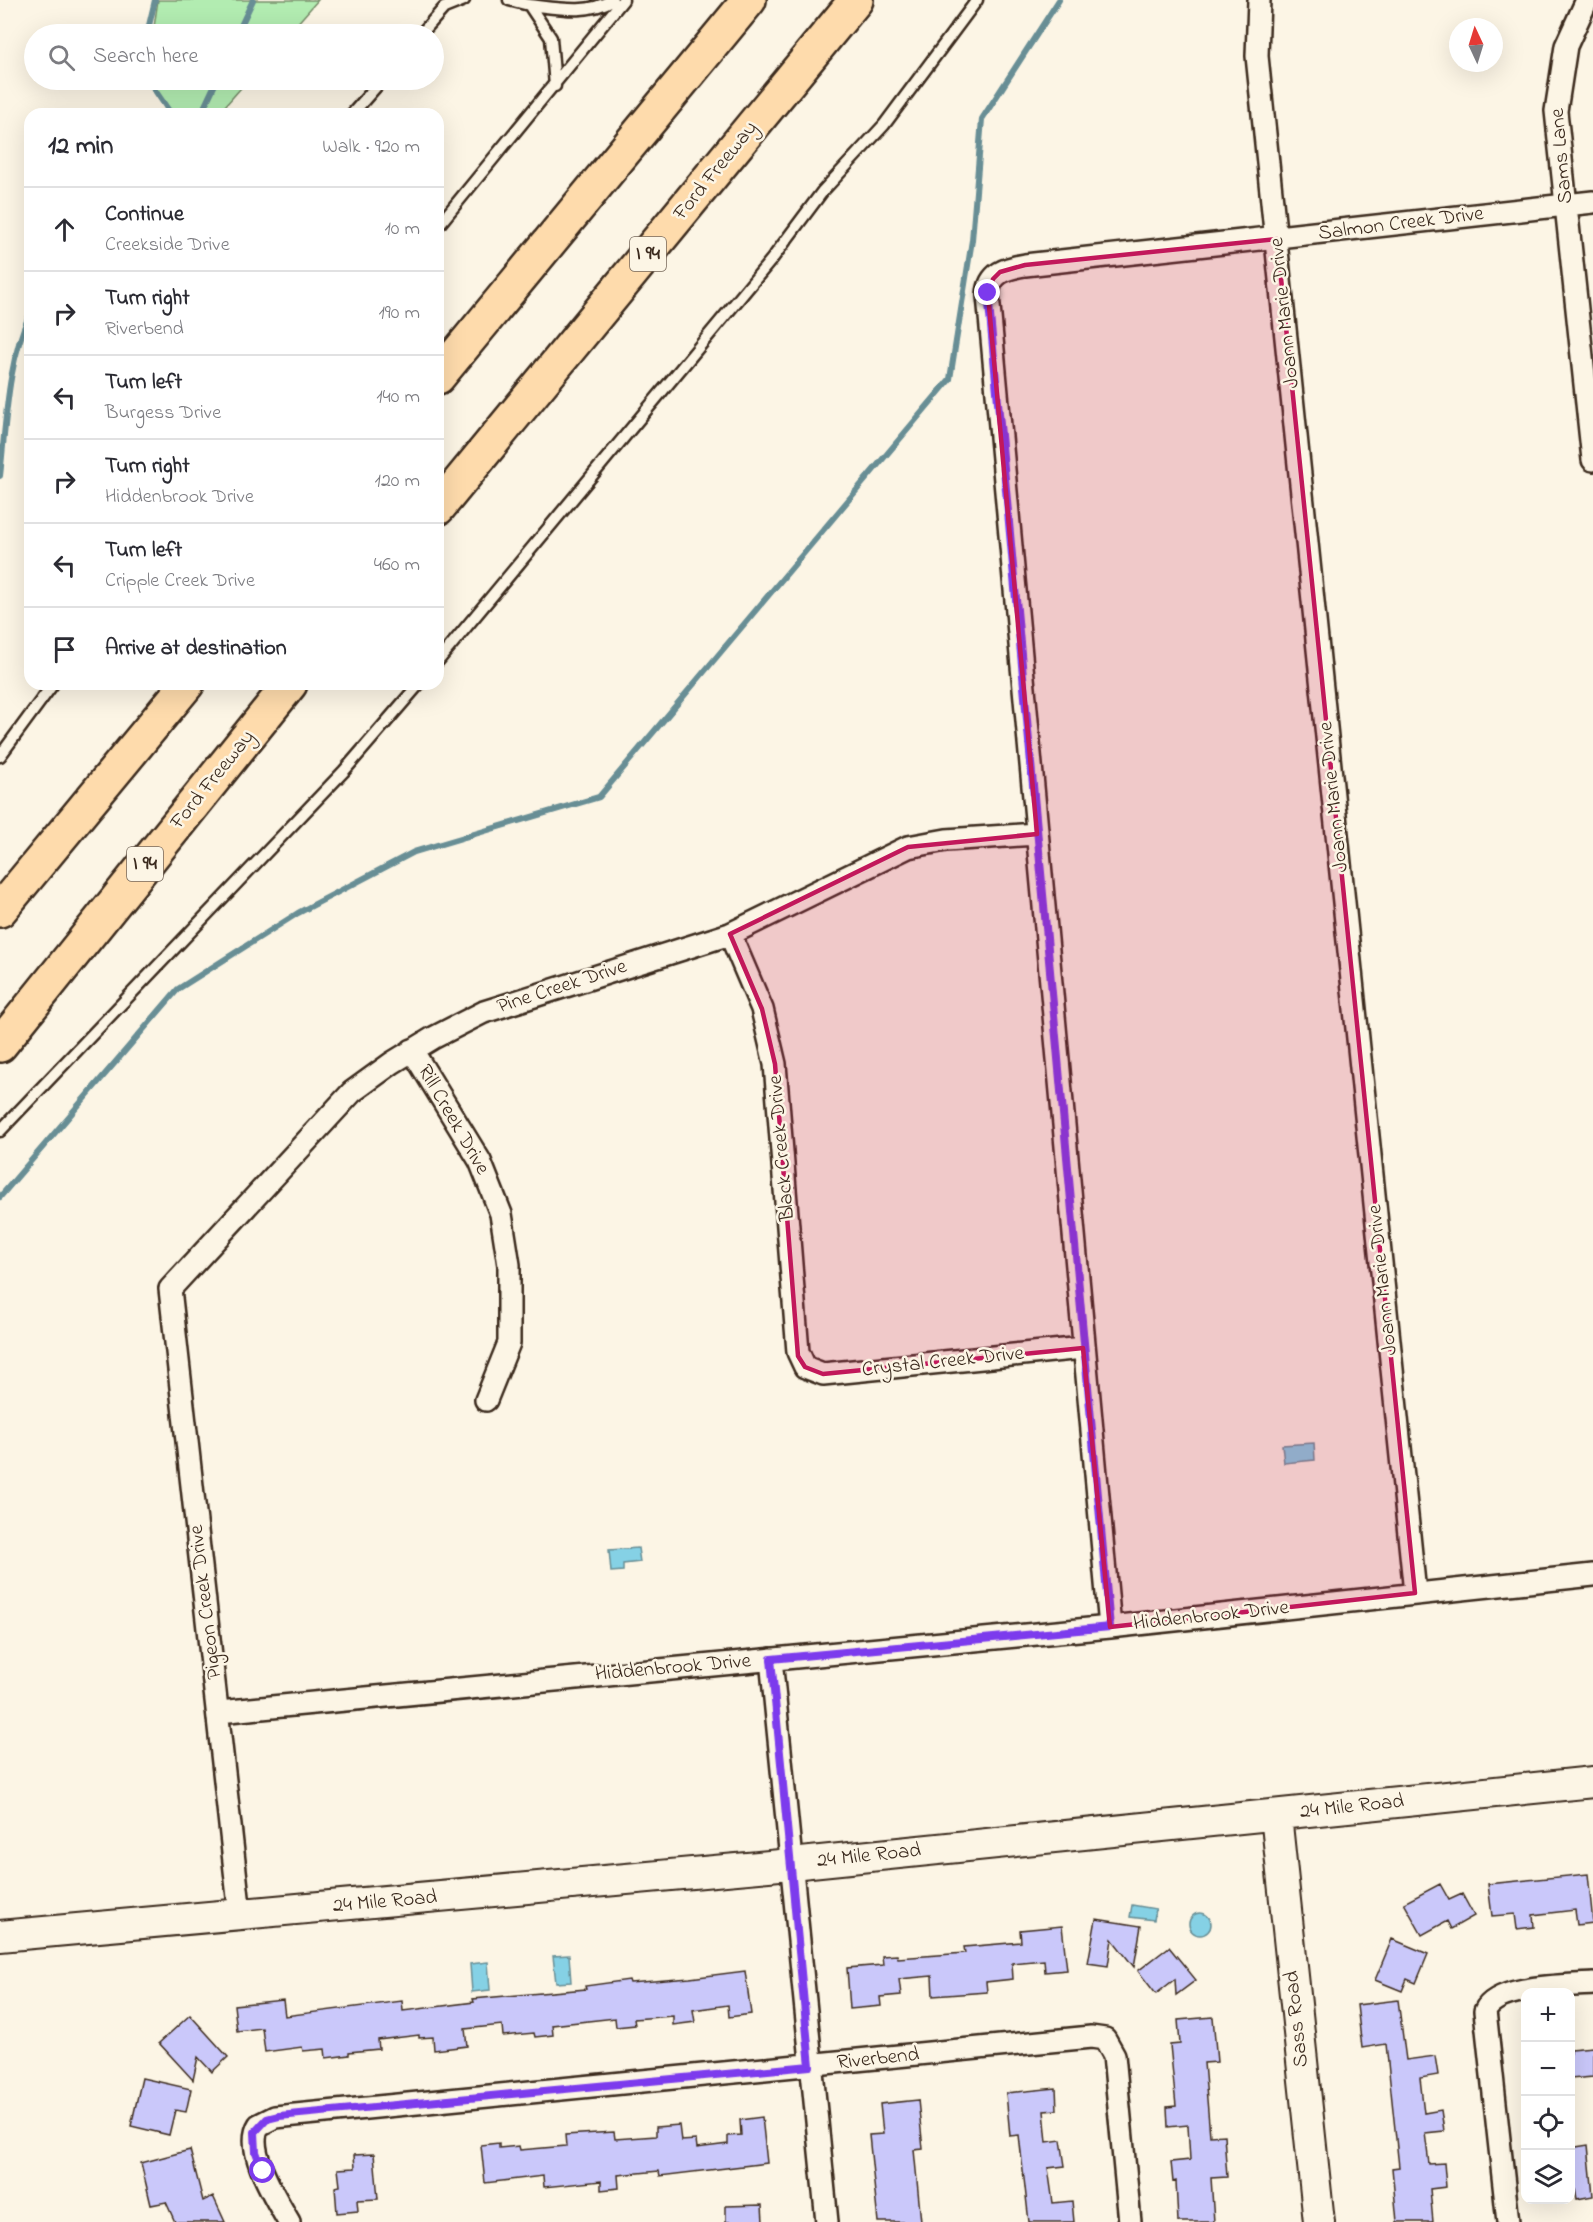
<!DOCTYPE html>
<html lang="en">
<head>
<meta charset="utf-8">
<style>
  body { margin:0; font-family:"Indie Flower",sans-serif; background:#f2f2f3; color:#2b2b33 }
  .controls { position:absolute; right:18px; bottom:18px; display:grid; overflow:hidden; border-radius:12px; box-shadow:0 6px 24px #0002 }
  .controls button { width:54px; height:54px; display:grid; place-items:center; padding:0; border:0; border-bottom:2px solid #e1e1e2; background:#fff; color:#2b2b33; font:30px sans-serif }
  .compass { position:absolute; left:1449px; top:18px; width:54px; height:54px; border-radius:50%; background:#fff; box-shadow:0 6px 24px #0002; rotate:356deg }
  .stop { position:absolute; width:18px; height:18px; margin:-14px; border:4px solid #7c3aed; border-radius:50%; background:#fff }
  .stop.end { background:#7c3aed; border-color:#fff; box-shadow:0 2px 6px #0008 }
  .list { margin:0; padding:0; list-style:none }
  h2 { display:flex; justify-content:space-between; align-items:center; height:78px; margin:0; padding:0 24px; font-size:26px }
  h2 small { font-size:20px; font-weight:400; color:#7c7c81 }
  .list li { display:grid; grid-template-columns:39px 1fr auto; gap:18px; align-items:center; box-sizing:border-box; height:84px; padding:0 24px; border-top:2px solid #e1e1e2 }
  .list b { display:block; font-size:22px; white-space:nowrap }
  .list p { margin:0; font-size:20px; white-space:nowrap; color:#7c7c81 }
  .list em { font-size:20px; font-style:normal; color:#7c7c81 }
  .icon { flex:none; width:33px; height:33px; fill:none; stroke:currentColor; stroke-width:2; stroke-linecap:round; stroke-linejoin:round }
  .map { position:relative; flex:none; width:1593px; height:2222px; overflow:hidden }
  .search { position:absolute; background:#fff; box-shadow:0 6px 24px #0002; left:24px; top:24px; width:420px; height:66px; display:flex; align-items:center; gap:15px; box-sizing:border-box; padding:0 21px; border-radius:33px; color:#7c7c81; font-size:22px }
  .panel { position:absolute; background:#fff; box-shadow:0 6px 24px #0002; left:24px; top:108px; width:420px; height:582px; border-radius:18px }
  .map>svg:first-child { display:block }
</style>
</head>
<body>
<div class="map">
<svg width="1593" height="2222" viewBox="0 0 1593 2222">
  <rect width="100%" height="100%" fill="#fcf5e5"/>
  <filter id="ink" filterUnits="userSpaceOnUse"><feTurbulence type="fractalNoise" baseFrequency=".0167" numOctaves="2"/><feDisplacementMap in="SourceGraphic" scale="12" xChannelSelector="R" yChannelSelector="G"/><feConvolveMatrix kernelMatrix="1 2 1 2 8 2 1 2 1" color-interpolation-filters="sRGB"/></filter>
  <g filter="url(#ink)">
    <path fill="#b2ecb1" stroke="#768b68" stroke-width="1.5" d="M158,0H318L288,34H153Z
      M152,80H248L218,114H167Z"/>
    <path fill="#85d1e5" stroke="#678e95" stroke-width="1.5" d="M1314,1443L1315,1460L1284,1463L1282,1445Z
      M638,1548L640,1562L623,1564V1571L611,1572L609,1550Z
      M1132,1905L1156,1909L1154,1920L1130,1917Z
      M1189 1924a11 11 0 1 1 22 0a11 11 0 1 1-22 0Z
      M569,1955L571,1982L556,1983L553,1956Z
      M488,1962L490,1990L472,1992L470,1964Z"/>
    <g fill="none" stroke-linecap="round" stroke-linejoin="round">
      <path stroke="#678e95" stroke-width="6" d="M147,34L155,0
        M237,34L253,0
        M148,80L171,114
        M201,114L217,80
        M0,476C6,423 7,363 30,314
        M0,1197L178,989L298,913L414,852L599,797L950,379L972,240L982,119L1059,0"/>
    </g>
    <path fill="#cac8fa" stroke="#3b2a1e" stroke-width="1.5" d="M1588,1874L1593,1923L1577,1925L1575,1910L1533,1915L1534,1927L1517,1929L1515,1914L1492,1916L1488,1884Z
      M1440,1884L1449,1900L1462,1894L1474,1916L1451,1929L1447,1921L1422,1935L1404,1903Z
      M1096,1919L1141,1926L1134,1967L1112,1939L1108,1966L1088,1963Z
      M1062,1926L1067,1970L1045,1972L1044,1960L1012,1963L1013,1979L986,1982L987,1992L933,1996L932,1976L899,1979L901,1995L880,1997L881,2006L850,2009L847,1968L883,1965L882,1956L897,1955L898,1958L965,1953L964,1947L1021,1942L1020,1930Z
      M1392,1939L1428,1954L1416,1983L1407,1979L1402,1991L1375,1980Z
      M1169,1947L1196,1980L1176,1995L1175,1979L1156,1994L1138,1971Z
      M745,1971L751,2014L729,2017L728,2005L693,2010L695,2022L673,2025V2016L634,2019L635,2025L616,2027L615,2018L552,2025L553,2035L535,2037L534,2033L503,2036L502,2025L465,2029L467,2046L434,2050L433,2037L419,2038V2035L378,2040L379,2049L349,2052V2055L326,2058L325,2049L303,2051L302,2047L265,2052L262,2028L237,2031L234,2005L283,2000L285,2016L402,2001L403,2011L474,2002L473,1999L586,1989L585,1986L629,1980L630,1983L690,1978Z
      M1398,2000L1406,2060L1435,2056L1438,2075L1420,2078L1424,2113L1441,2110L1444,2131L1425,2133L1429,2164L1444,2163L1446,2187L1430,2189L1433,2222H1397L1392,2168L1399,2167L1386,2044L1362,2048L1357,2005Z
      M190,2015L228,2057L212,2072L198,2057L193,2080L159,2043Z
      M1213,2017L1217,2062L1204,2063L1210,2136L1224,2135L1227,2177L1211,2178L1214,2222H1178L1176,2181L1173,2182L1171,2162L1190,2160L1188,2125L1168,2127L1167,2107L1176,2106L1170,2045L1180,2044L1178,2020Z
      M1593,2047V2077L1570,2079V2049Z
      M142,2078L191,2089L186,2112L175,2110L169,2135L131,2126Z
      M1056,2088L1057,2110L1044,2111L1047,2142L1061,2140L1065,2166L1048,2168L1053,2203L1072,2201L1074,2222H1029L1019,2135L1010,2136L1006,2093Z
      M918,2100L923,2149L914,2150L921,2222H878L869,2135L883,2134L880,2104Z
      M762,2117L767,2163L660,2176L659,2171L618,2175L619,2188L601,2190V2181L544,2187L543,2176L485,2183L481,2145L499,2143V2148L519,2146L520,2150L566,2146L565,2135L614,2132L615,2139L656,2136V2127L679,2125L681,2141L696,2140L697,2148L728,2144V2136L741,2135L740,2120Z
      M1588,2145L1593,2196L1577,2199L1574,2182H1570V2148Z
      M190,2150L203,2201L213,2196L225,2222H175L166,2202L151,2205L141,2163Z
      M374,2154L378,2199L357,2200L358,2211L337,2213L335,2187L340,2186L338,2169L355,2168L354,2155Z
      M762,2205L763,2222H726V2206Z"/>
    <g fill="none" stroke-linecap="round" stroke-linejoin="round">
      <g stroke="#3b2a1e" stroke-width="15">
        <path id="lane" d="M509,0L529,5L551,38L555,86
          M529,5C557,8 588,15 612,0
          M421,34L444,8L464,0
          M352,114L382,80
          M438,226L623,0
          M438,661L772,259L822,192L884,125L977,0
          M0,756L53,684
          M0,1131L344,771L419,684"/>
      </g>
      <g stroke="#3b2a1e" stroke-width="26">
        <path id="street" d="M1259,0L1257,56L1415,1593
          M1587,0L1566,46L1556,111L1593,460
          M730,934L762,1009L775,1064L798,1352L805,1367L823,1374L1083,1348
          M412,1050L480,1161L501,1214L509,1265V1343L486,1400
          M1110,1627L988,295C989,273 1006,268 1025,265L1593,202
          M771,1659L827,2222
          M219,1712L1110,1627L1593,1575
          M240,1915L170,1289L352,1092L392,1063L433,1038L484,1012L730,934L908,847L946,840L1037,834
          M289,2222C276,2199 244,2149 259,2125L275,2117L1091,2037L1105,2039L1114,2055L1130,2222
          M1508,2222L1485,2011C1496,1985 1567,1986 1593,1984"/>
      </g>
      <g stroke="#3b2a1e" stroke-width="34">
        <path id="secondary" d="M1276,1815L1319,2222
          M0,1936L791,1864L1593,1782"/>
      </g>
      <g stroke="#3b2a1e" stroke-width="38">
        <path id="highway" d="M438,377L749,0
          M438,508L856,0
          M0,910L187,684
          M0,1045L290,684"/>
      </g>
      <use href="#lane" stroke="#fcf5e5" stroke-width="10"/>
      <use href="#street" stroke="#fcf5e5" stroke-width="21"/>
      <use href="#secondary" stroke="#fcf5e5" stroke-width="30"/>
      <use href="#highway" stroke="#fedbac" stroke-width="33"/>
    </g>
  </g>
  <g fill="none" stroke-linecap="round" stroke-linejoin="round" filter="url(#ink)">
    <path stroke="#7c3aed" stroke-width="8" d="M263,2171L256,2152L255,2132L267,2119L279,2116L810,2066L771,1659L1110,1627L988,293"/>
  </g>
  <path fill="#c2185b" fill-opacity="0.2" stroke="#c2185b" stroke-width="4.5" stroke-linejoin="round" d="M1277,239L1415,1593L1110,1627L1083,1348L823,1374L805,1367L798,1356L775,1064L762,1009L730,934L908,847L1037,834L988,295L993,279L1000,272L1025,265Z"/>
  <g text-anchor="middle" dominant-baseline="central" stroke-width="5" stroke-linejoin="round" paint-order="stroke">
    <g fill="#fcf5e5" stroke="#75675a" stroke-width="1.5">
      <rect x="630" y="237" width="36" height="34" rx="4.5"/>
      <rect x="127" y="847" width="36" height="34" rx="4.5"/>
    </g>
    <g font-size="20" font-weight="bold" fill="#3b2a1e">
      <text x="648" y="254">I 94</text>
      <text x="145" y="864">I 94</text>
    </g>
    <g font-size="21" fill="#3b2a1e" stroke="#fcf5e5">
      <text transform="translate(1562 156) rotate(-95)">Sams Lane</text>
      <text transform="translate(716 171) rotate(-51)">Ford Freeway</text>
      <text transform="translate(1401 224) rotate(-7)">Salmon Creek Drive</text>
      <text transform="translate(1285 313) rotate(-96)">Joann Marie Drive</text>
      <text transform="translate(213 780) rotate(-51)">Ford Freeway</text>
      <text transform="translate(1334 797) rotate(-96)">Joann Marie Drive</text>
      <text transform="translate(562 987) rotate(-18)">Pine Creek Drive</text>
      <text transform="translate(453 1120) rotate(60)">Rill Creek Drive</text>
      <text transform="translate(782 1148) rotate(-95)">Black Creek Drive</text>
      <text transform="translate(1383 1280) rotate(-96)">Joann Marie Drive</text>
      <text transform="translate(943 1362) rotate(-6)">Crystal Creek Drive</text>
      <text transform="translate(206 1602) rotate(-97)">Pigeon Creek Drive</text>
      <text transform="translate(1211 1616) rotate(-6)">Hiddenbrook Drive</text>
      <text transform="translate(673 1668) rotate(-5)">Hiddenbrook Drive</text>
      <text transform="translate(1352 1807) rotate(-6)">24 Mile Road</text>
      <text transform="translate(869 1856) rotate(-6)">24 Mile Road</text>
      <text transform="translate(385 1902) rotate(-5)">24 Mile Road</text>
      <text transform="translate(1297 2019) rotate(-96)">Sass Road</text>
      <text transform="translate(878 2059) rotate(-6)">Riverbend</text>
    </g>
  </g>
</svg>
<div class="controls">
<button>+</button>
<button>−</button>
<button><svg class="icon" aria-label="locate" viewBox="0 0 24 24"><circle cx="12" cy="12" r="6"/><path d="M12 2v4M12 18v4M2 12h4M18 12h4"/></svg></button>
<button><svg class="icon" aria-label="layers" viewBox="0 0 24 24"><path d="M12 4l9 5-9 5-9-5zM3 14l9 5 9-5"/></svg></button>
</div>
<svg class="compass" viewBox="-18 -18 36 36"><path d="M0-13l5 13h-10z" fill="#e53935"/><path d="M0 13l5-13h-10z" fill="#7c7c81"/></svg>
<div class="stop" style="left:263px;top:2171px"></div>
<div class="stop end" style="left:988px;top:293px"></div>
<div class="search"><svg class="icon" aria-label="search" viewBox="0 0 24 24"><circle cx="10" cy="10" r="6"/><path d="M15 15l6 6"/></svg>Search here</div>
<section class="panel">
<h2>12 min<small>Walk · 920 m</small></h2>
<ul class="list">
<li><svg class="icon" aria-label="ahead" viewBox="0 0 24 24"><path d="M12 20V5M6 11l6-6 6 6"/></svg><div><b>Continue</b><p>Creekside Drive</p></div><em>10 m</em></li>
<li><svg class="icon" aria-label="right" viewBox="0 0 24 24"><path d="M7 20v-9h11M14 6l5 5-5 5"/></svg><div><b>Turn right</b><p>Riverbend</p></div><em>190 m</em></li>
<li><svg class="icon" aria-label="left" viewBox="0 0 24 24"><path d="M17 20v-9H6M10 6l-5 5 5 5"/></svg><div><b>Turn left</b><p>Burgess Drive</p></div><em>140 m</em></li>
<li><svg class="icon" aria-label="right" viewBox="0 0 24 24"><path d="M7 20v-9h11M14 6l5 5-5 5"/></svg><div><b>Turn right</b><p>Hiddenbrook Drive</p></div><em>120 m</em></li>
<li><svg class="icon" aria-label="left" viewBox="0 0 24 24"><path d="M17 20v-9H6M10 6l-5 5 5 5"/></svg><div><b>Turn left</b><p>Cripple Creek Drive</p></div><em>460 m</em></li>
<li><svg class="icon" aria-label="arrive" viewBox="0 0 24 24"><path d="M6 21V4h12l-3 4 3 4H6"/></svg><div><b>Arrive at destination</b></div></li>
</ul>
</section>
</div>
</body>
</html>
